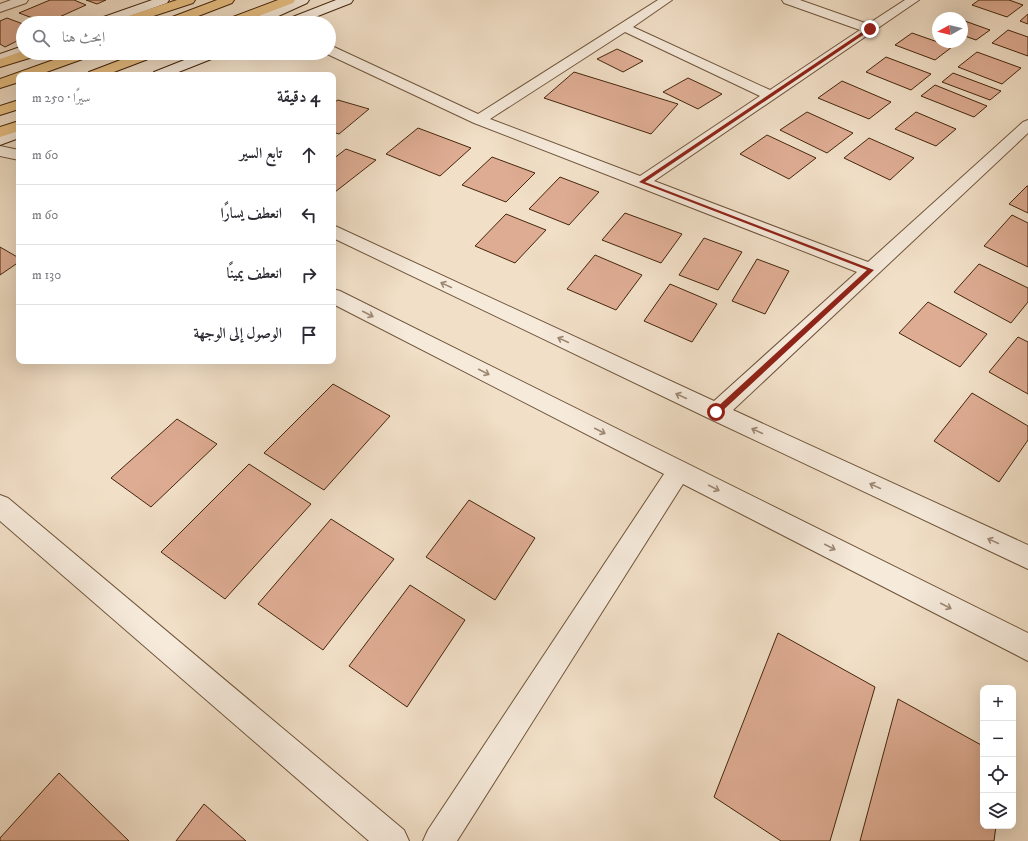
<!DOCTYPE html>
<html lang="ar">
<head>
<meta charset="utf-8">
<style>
  body { margin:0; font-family:"IM FELL DW Pica",Amiri,serif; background:#f7f7f7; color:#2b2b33; direction:rtl }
  .controls { position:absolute; right:12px; bottom:12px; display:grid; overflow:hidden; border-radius:8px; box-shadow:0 4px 16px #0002 }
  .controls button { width:36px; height:36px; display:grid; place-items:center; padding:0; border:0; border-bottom:1px solid #e1e1e2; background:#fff; color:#2b2b33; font:20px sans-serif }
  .compass { position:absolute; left:932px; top:12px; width:36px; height:36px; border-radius:50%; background:#fff; box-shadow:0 4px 16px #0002; rotate:262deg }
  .stop { position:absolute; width:12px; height:12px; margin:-9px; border:3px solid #8f2418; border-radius:50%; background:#fff }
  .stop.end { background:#8f2418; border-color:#fff; box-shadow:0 1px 4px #0008 }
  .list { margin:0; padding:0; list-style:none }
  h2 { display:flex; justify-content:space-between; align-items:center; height:52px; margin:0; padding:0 16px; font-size:17px }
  h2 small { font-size:13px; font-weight:400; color:#7c7c81 }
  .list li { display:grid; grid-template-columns:26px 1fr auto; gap:12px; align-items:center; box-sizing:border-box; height:60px; padding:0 16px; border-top:1px solid #e1e1e2 }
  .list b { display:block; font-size:15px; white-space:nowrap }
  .list em { font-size:13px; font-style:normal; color:#7c7c81 }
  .icon { flex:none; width:22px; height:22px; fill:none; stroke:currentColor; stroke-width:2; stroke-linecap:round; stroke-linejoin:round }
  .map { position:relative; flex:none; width:1028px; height:841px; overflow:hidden; direction:ltr }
  .search { position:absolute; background:#fff; box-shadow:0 4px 16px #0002; left:16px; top:16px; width:320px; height:44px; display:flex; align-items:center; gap:10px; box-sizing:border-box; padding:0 14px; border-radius:22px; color:#7c7c81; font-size:15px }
  .panel { position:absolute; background:#fff; box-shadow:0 4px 16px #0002; left:16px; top:72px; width:320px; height:292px; border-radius:8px; direction:rtl }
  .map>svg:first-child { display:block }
</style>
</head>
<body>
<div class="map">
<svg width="1028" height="841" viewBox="0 0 1028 841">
  <rect width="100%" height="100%" fill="#f1dfc7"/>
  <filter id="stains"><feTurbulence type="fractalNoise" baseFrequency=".005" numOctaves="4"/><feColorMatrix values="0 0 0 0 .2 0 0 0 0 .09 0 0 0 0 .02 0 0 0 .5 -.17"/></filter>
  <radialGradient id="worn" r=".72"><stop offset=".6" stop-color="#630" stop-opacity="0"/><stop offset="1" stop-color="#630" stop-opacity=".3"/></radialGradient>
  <path fill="#deac93" stroke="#44260b" d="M50,0H74L86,5L46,23L19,13Z
    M86,0H106L97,4Z
    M979,0H1009L1023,5L1007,17L972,5Z
    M1028,14V24L1020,21Z
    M7,18L23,24V38L5,47L0,44V21Z
    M962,20L990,30L976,40L962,35Z
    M1008,30L1028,37V56L992,43Z
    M912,33L952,47L935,60L895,45Z
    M617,49L643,61L623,72L597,59Z
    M977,52L1021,68L1002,84L958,67Z
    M886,57L931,74L911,90L866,72Z
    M574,72L678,104L651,134L544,98Z
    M953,73L1001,91L990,100L942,82Z
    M688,78L722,94L698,109L663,92Z
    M842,81L891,102L869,119L818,98Z
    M935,85L987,106L974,117L921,96Z
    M338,100L369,109L339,134L333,132V103Z
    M807,112L853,133L827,153L780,130Z
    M916,112L956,129L936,146L895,129Z
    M418,128L471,148L440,176L386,154Z
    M767,135L816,158L789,179L740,154Z
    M869,138L914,158L890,180L844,158Z
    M346,149L376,160L335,192L333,191V159Z
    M492,157L535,173L506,202L462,185Z
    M560,177L599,192L569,225L529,209Z
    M1027,186H1028V213L1009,204Z
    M625,213L682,234L661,263L602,240Z
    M506,214L546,230L515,263L475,246Z
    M1012,215L1028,223V267L984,246Z
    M704,238L742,252L718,290L679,275Z
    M0,247L19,258V262L0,275Z
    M595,255L642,275L616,310L567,289Z
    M757,259L789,271L765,314L732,301Z
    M979,264L1028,288V302L1011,323L954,292Z
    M670,284L717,304L692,342L644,321Z
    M928,302L987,334L960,367L899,333Z
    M1018,337L1028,342V394L989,372Z
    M333,384L390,416L324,490L264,453Z
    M972,393L1028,426V440L999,482L934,441Z
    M177,419L217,444L151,507L111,478Z
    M249,464L311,504L225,599L161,552Z
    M469,500L535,538L495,600L426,557Z
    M331,519L394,559L323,650L258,604Z
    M410,585L465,620L407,707L349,666Z
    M778,633L875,687L830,841H781L714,797Z
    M898,699L983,746V826H996L994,841H860Z
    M59,773L129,841H0V838Z
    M204,804L246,841H176Z"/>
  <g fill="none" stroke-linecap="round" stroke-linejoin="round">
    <g stroke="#6f543a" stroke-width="2">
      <path id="minor" d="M11,0H28L26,3L0,12V4Z
        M658,0H672L633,27L770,90L860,30L784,3L782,0H800L868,24L905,0H919L654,181L868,262L1023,122L1028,120V133L733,410L1028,545V569L708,418L333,238V225L714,401L857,272L474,123L325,53H329V46L334,47L478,114ZM625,32L760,96L640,176L490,119Z
        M0,146L19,150V160L0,156Z
        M333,289L340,291L1028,633V661L683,484L457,841H423L428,830L664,474L333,304Z
        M0,495L8,498L404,830L409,841H369L0,521Z"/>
    </g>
    <g stroke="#44260b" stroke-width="2">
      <path id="secondary" d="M152,0H169L167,3L111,23H93L95,20Z
        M293,0H309L307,3L263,23H247L249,20Z
        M336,0H353L351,3L300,23H283L285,20Z
        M23,46V53H27L0,63V54Z
        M202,53H221L219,56L171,75H152L154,72Z
        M19,127V138L0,145V134Z"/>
    </g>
    <g stroke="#44260b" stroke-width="2">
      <path id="primary" d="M177,0H195L193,3L132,23H114L116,20Z
        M217,0H234L232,3L180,23L165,22L167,19Z
        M278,0H295L293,3L240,23H223L225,20Z
        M23,51V53H38L36,56L0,67V59Z
        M73,53H93L91,56L38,75H19V82L0,88V79Z
        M139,53H158L156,56L106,75H87L89,72Z
        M19,100V109L0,115V106Z
        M19,121V131L0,137V127Z"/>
    </g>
    <use href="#minor" fill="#f6eadb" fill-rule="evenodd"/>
    <use href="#secondary" fill="#f6eadb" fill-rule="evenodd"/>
    <use href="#primary" fill="#e8c084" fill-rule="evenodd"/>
  </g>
  <defs><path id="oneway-shaft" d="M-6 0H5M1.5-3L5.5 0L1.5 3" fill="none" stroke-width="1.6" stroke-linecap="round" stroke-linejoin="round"/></defs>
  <g stroke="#9d8873">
    <use href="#oneway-shaft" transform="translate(446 285) rotate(-155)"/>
    <use href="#oneway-shaft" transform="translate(368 314) rotate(27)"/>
    <use href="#oneway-shaft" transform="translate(563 340) rotate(-155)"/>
    <use href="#oneway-shaft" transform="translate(484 372) rotate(27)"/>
    <use href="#oneway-shaft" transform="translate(681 396) rotate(-155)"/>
    <use href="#oneway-shaft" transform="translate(600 431) rotate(27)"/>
    <use href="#oneway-shaft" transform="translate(757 431) rotate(-155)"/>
    <use href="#oneway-shaft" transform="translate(875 486) rotate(-155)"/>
    <use href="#oneway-shaft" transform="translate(714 488) rotate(27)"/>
    <use href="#oneway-shaft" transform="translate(993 541) rotate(-155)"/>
    <use href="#oneway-shaft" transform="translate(830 547) rotate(27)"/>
    <use href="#oneway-shaft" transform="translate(946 606) rotate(27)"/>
  </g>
  <path fill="#8f2418" d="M868,28L872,29L645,182L874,270L719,414H714V410L867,270L639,182Z"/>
  <rect width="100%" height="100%" filter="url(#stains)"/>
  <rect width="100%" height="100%" fill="url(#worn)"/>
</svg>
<div class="controls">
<button>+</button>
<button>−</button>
<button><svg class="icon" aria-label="locate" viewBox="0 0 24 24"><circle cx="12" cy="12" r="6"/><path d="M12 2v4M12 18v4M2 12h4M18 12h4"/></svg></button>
<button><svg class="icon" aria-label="layers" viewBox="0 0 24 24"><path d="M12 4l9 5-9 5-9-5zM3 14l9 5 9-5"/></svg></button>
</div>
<svg class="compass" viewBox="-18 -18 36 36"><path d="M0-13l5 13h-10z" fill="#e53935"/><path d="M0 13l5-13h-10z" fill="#7c7c81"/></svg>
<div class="stop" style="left:716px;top:412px"></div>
<div class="stop end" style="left:870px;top:29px"></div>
<div class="search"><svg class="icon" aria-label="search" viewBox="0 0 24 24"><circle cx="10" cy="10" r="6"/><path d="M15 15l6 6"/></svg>ابحث هنا</div>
<section class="panel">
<h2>4 دقيقة<small>سيرًا · 250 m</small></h2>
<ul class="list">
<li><svg class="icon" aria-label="ahead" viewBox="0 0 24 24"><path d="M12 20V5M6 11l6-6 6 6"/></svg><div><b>تابع السير</b></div><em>60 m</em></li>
<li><svg class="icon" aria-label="left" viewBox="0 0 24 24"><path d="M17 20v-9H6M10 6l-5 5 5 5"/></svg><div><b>انعطف يسارًا</b></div><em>60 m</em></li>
<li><svg class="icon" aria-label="right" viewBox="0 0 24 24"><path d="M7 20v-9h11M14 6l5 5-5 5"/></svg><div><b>انعطف يمينًا</b></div><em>130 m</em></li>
<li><svg class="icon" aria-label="arrive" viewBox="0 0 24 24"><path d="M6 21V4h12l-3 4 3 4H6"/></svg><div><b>الوصول إلى الوجهة</b></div></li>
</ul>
</section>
</div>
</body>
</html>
